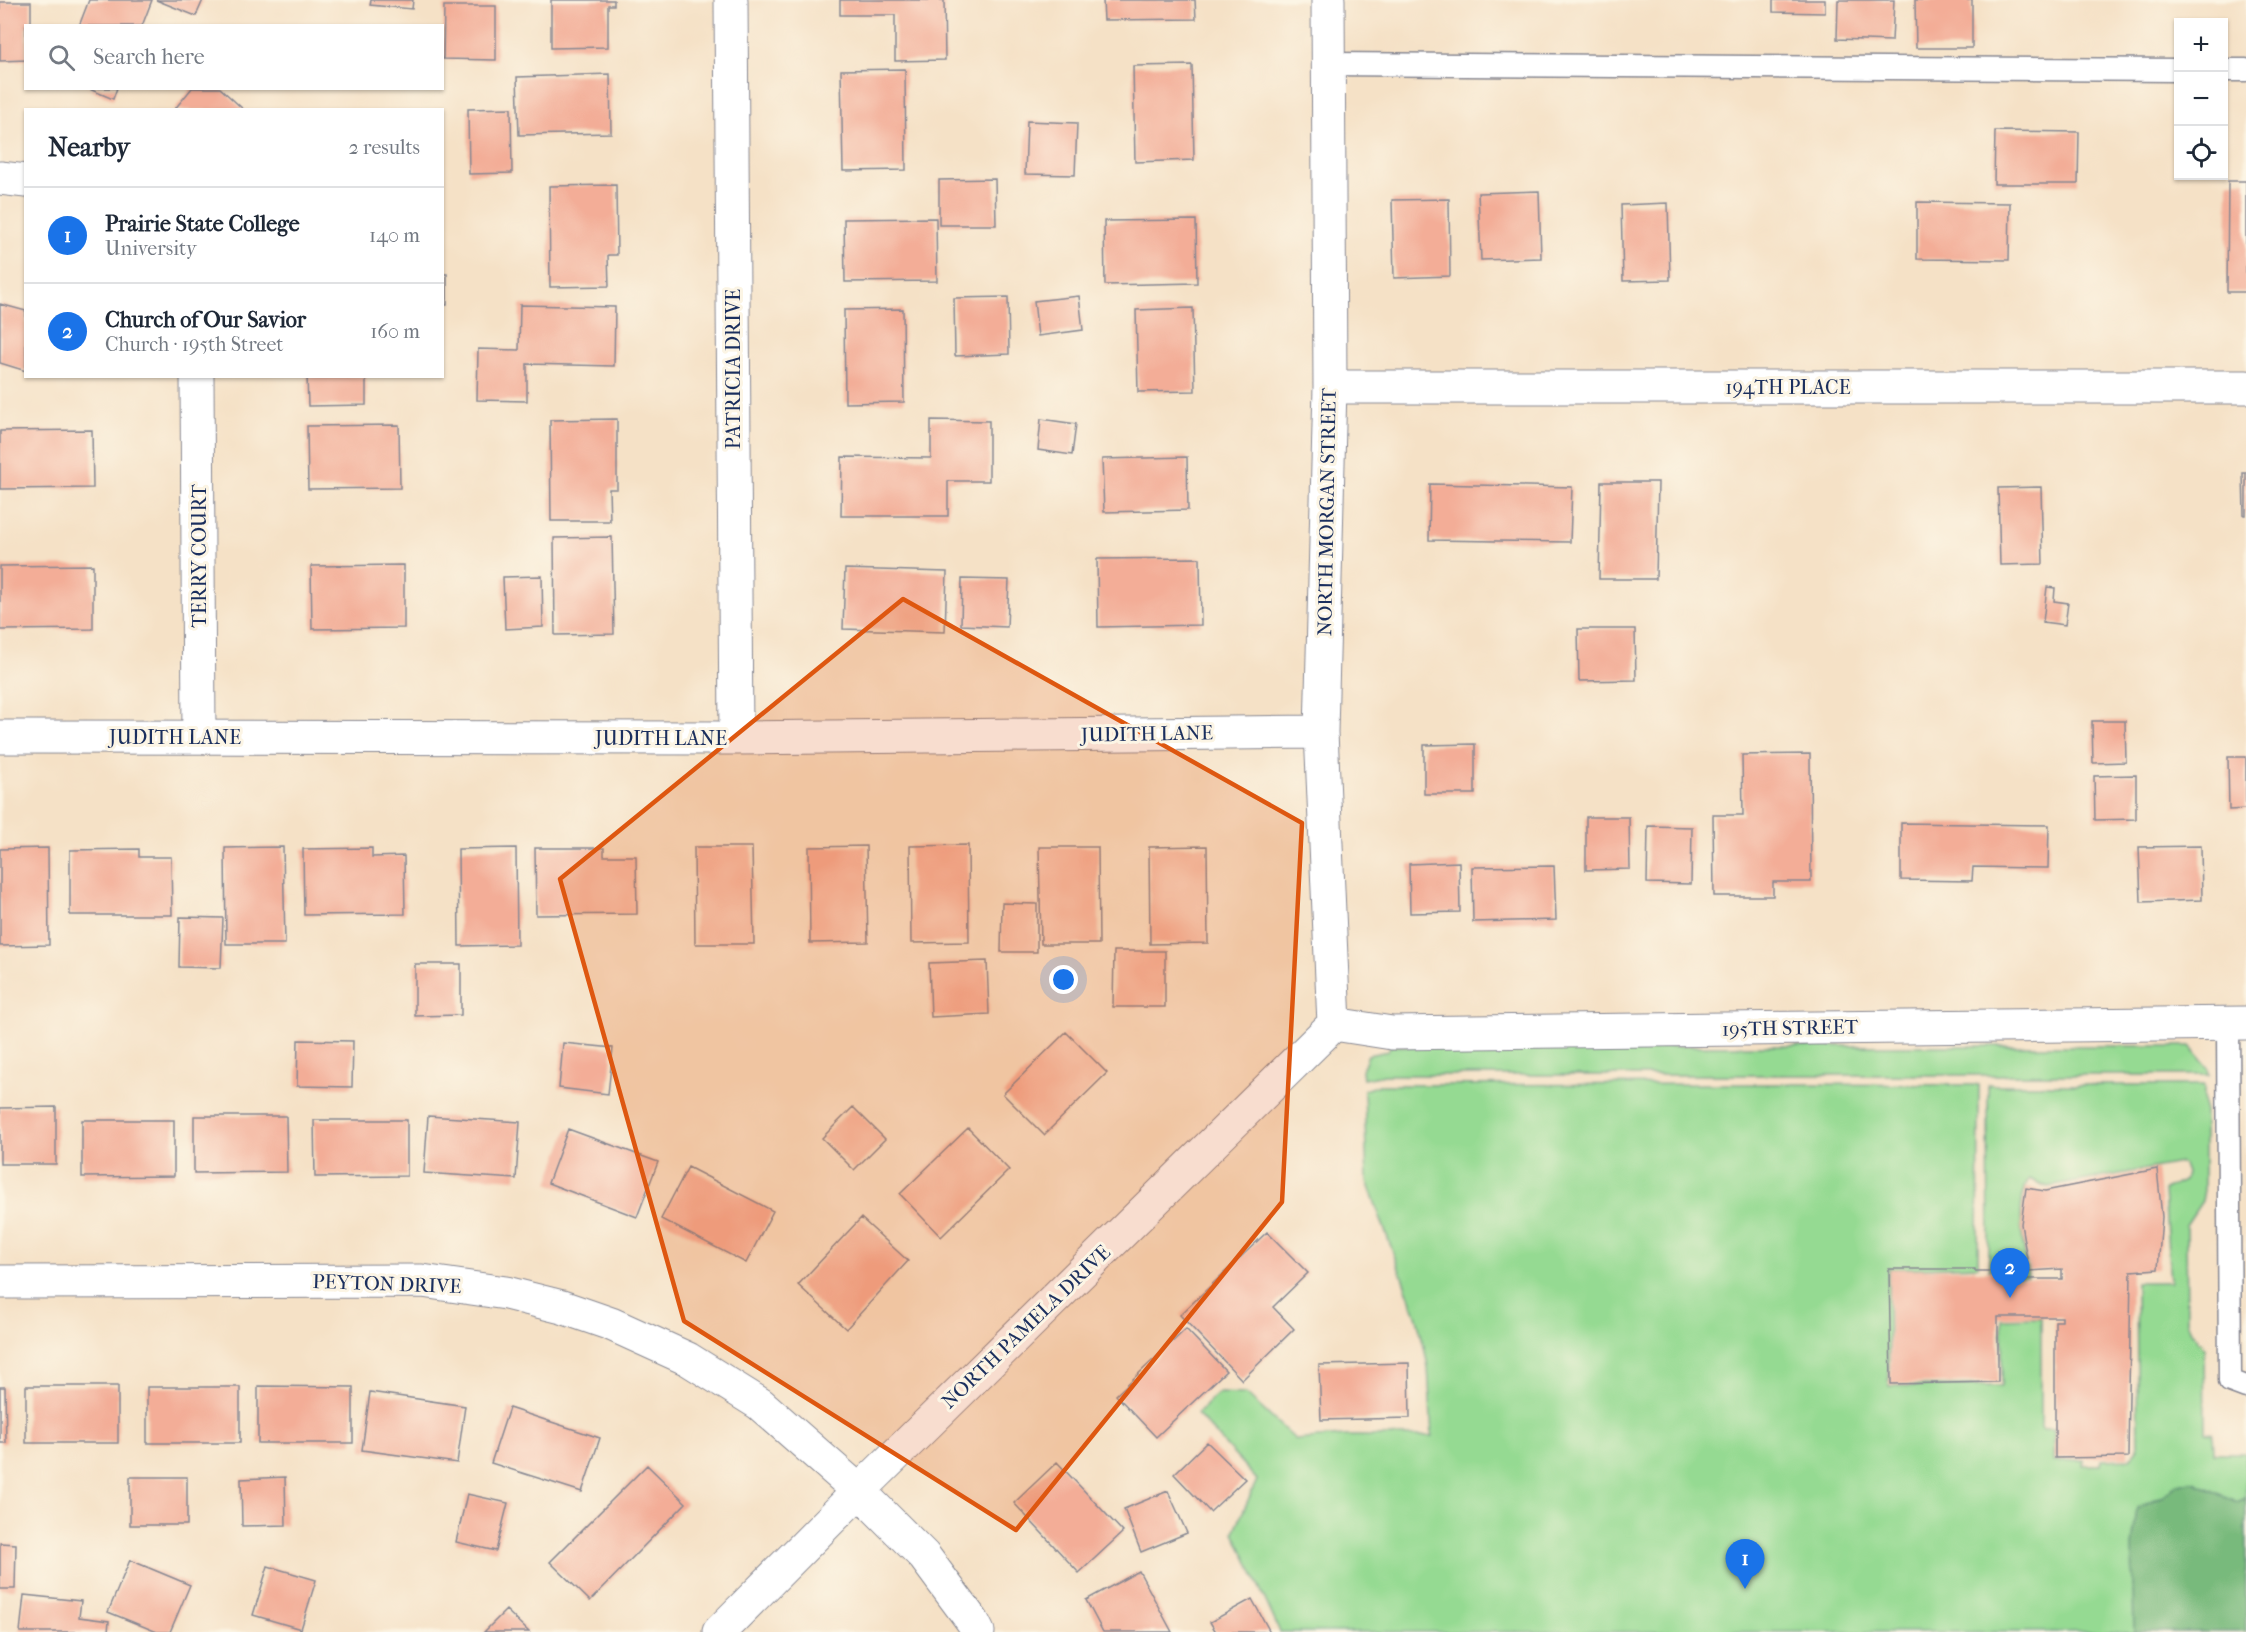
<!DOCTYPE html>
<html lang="en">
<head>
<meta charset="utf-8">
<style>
  body { margin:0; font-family:"IM FELL French Canon",serif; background:#f2f2f3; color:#1f2937 }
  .controls { position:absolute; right:18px; top:18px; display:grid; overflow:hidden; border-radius:0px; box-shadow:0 2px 4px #0004 }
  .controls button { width:54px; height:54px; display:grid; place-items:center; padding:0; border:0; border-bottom:2px solid #e0e1e3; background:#fff; color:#1f2937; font:30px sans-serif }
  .you { position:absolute; left:1064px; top:980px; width:21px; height:21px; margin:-15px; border:4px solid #fff; border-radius:50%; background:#1a73e8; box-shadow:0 0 0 9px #1a73e833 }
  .badge { display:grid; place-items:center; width:39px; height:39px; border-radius:50%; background:#1a73e8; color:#fff; font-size:20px; font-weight:700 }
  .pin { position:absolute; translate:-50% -50px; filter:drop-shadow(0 2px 3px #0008) }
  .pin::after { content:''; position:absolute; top:32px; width:21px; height:18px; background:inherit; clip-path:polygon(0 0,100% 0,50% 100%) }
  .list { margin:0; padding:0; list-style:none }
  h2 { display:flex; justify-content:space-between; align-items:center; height:78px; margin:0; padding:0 24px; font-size:26px }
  h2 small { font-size:20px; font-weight:400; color:#747a83 }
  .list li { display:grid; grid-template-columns:39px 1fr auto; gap:18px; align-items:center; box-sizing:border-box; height:96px; padding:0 24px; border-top:2px solid #e0e1e3 }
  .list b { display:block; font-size:22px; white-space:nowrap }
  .list p { margin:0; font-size:20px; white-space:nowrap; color:#747a83 }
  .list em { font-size:20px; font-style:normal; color:#747a83 }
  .icon { flex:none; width:33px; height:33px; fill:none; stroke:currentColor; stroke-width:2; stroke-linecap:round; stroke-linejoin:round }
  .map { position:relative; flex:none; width:2246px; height:1632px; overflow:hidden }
  .search { position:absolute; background:#fff; box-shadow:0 2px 4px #0004; left:24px; top:24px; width:420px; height:66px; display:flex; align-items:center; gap:15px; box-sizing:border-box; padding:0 21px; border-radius:0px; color:#747a83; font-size:22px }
  .panel { position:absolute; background:#fff; box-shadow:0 2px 4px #0004; left:24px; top:108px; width:420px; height:270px; border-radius:0px }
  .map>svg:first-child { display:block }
</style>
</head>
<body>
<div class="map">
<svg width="2246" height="1632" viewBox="0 0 2246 1632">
  <rect width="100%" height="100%" fill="#fcf5e5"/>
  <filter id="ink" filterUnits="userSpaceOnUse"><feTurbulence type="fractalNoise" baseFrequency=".0167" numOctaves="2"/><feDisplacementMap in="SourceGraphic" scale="12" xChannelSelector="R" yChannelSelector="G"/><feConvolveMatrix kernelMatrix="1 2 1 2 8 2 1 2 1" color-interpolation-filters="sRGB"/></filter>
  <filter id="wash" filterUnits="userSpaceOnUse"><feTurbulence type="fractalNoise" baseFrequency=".008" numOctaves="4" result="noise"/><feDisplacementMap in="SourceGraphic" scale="24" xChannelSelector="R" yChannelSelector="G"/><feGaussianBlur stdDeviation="1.35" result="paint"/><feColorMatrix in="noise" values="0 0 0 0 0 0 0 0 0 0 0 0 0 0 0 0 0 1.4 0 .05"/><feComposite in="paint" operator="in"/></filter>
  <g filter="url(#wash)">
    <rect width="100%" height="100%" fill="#f5e1c6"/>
    <path fill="#95da92" stroke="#588478" stroke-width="1.5" d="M1390,1046H2190L2208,1068L2209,1075H1385L1363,1079L1362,1070L1368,1055L1388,1051Z
      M1781,1084L1979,1085L1978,1266L1888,1269L1889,1386H2002V1319L2041,1318V1429H2054V1461L2084,1460L2083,1465H2100L2101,1460L2130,1459L2138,1449L2136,1282H2170L2164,1190L2184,1181L2186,1173L2183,1165L2180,1163L2048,1187L2029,1179C2014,1206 2024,1248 2028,1277H2000V1269H1989L1988,1085H2204V1190L2202,1201L2186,1225L2187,1322L2190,1329L2204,1348L2205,1432L2213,1433L2214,1453H2246V1498L2237,1502L2194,1482L2176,1484L2161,1498L2137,1508V1632H1280L1234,1532L1257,1480L1197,1414L1217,1393L1246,1394L1296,1440L1344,1436H1432L1428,1367L1424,1346L1417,1318L1367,1181L1364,1090L1379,1085H1397Z"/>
    <path fill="#78ba7c" stroke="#4a746d" stroke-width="1.5" d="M2194,1482L2237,1502L2246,1498V1632H2134L2132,1547L2137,1508L2161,1498L2176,1484Z"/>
    <g id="blocks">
      <path fill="#f3ad97" d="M89,0H152L142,26H79Z
        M156,0H203L196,16Z
        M371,0H413L412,9L370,5Z
        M551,0H614V5H608V47L551,48Z
        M840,0H944L945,60L895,61V15H840Z
        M1103,0H1195L1196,19L1104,20Z
        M1773,0H1825V13L1773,12Z
        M1838,0H1894L1892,41L1837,39Z
        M1915,0H1972V48H1916Z
        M0,2H31V26H26V60L0,61Z
        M444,6H496V60L443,59Z
        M1192,65L1194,160L1135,162L1133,66Z
        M905,69L906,170L843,171L841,70Z
        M610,74L611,133L519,135L517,77Z
        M87,88H117L113,99Z
        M192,88H220L244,110H174Z
        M511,108L512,173L469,174L468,109Z
        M1027,121L1077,123L1075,175L1025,174Z
        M1995,131L2079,132L2078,184H1994Z
        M995,179L996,225H939V180Z
        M2228,181H2246V292H2227Z
        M616,185L617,255H608L609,286L550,287L549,186Z
        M1539,191L1541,258L1481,260L1478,193Z
        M1449,199L1450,276L1394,278L1392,200Z
        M1917,202L2010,203L2009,260L1917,259Z
        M1668,203L1670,280L1623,281L1621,205Z
        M936,218L937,281L845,282L844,219Z
        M1196,220L1197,283L1105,285L1104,221Z
        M442,274H447V305H442Z
        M1079,296L1083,330L1038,336L1034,301Z
        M1008,297L1009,354L955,356L954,298Z
        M0,304L26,311V371L0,363Z
        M520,305L615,307L614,366L527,364V401L477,400L478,349L519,350Z
        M1193,308L1195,391L1138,392L1136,310Z
        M903,309L904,402L845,403L844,310Z
        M307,376H366V405L308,406Z
        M617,419V489H609L610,521H551L550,420Z
        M1041,419L1076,424L1072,455L1038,450Z
        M931,420L989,421V481H948V516H841L842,457L931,458Z
        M399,425L400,488L308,489L307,426Z
        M92,430L93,488L0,489V431Z
        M1187,457L1188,510L1104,512L1102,459Z
        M2243,473H2246V515H2244Z
        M1601,482H1658L1656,579H1599Z
        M1430,484L1572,487L1570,542L1429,540Z
        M2041,487L2043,564L2000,565L1998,488Z
        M612,537L614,634L555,635L554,538Z
        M1200,558L1201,625L1098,627L1097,559Z
        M93,565V629L0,630V566Z
        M404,565V628L312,629L311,566Z
        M845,569L947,572L945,632L843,629Z
        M542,576L543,627L505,629L503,577Z
        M962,579L1009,580L1007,627L961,625Z
        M2047,587L2055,588L2054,601L2068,603L2065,625L2043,622Z
        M1578,629H1635L1636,680L1579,681Z
        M2092,721H2125L2126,762L2093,763Z
        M1475,744V794H1424V745Z
        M1810,754L1811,882H1773V896H1714L1713,815H1743L1742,755Z
        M2228,757H2246V809L2229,810Z
        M2136,775V819L2095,820L2094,776Z
        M1586,817H1629L1630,869L1586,870Z
        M1901,823L2049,825L2048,868L1973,867L1972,881L1901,880Z
        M1648,826L1692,827L1691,884L1647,883Z
        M968,845L969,942L911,943L910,846Z
        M866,846L868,942L810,943L809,847Z
        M1207,846L1208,943L1150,944L1149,847Z
        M2201,846L2202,900L2141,902L2139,847Z
        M283,847L285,944H226L225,848Z
        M694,847H752L754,944H695Z
        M1039,847H1098L1099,944H1041Z
        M48,848L49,945L0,946V849Z
        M372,848V857L404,856L405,914L304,915L303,849Z
        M516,848L517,945L459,946L458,849Z
        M535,848H604V856H636L637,914L536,915Z
        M139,849V857H171L172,915H70V850Z
        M1459,862L1460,912L1410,913L1409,864Z
        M1554,866L1556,920L1473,922L1472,867Z
        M1002,903L1037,904V952H1001Z
        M180,917L223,918L221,968L179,967Z
        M1114,951H1165V1007H1113Z
        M987,961L989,1014L931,1017L929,963Z
        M415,964H461V1015L415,1016Z
        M1066,1032L1107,1073L1044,1135L1003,1094Z
        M298,1040L353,1041L352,1087L297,1086Z
        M563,1043L613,1048L608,1094L559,1088Z
        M56,1107V1164H0V1108Z
        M853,1107L885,1139L854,1170L822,1138Z
        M194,1116H286L287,1172L194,1173Z
        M428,1116L520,1122L516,1179L424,1173Z
        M82,1120H174V1176L82,1177Z
        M314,1120H407V1176L315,1177Z
        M968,1128L1009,1170L941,1237L900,1194Z
        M568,1129L658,1162L637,1217L548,1183Z
        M688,1167L773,1211L746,1263L661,1219Z
        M2157,1169L2162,1217L2158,1269L2131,1271L2128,1457L2055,1458V1321H2062V1317H1998V1382L1891,1384L1889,1269H1975V1271H1998V1279H2062V1269L2029,1271L2021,1224L2026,1188L2045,1191Z
        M861,1218L908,1261L846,1329L798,1285Z
        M1267,1232L1308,1273L1273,1307L1294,1329L1242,1380L1180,1315Z
        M1186,1329L1226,1371L1156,1437L1116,1395Z
        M1409,1363L1410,1418L1321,1420L1319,1365Z
        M26,1386H118V1443H26Z
        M258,1386L353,1387V1443H258Z
        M0,1387H5L6,1443H0Z
        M147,1387H240V1443H147Z
        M370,1392L465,1406L457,1463L362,1450Z
        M509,1408L600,1438L582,1492L491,1463Z
        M1207,1442L1245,1479L1210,1512L1174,1474Z
        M1057,1462L1123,1532L1079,1573L1014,1503Z
        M647,1465L686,1503L590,1601L550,1562Z
        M130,1477H187V1525H130Z
        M285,1477L286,1525L242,1526L241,1479Z
        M1168,1491L1187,1533L1141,1552L1124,1509Z
        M467,1494L508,1503L496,1551L456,1542Z
        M0,1543L16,1544L15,1589H0Z
        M130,1560L190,1585L170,1632H157L108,1612Z
        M268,1566L316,1580L301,1629L253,1615Z
        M1139,1571L1172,1632H1103L1086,1600Z
        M24,1595L81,1601L79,1617L109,1621L108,1632H20Z
        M1252,1599L1270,1632H1216L1210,1622Z
        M506,1610L529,1632H484Z"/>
    </g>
  </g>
  <g filter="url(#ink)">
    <use href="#blocks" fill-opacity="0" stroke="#888892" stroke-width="1.5"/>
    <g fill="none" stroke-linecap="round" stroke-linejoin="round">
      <g stroke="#888892" stroke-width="25">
        <path id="lane" d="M1328,64L2178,70
          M2224,70H2246
          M2228,1024L2230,1381L2246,1387"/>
      </g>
      <g stroke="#888892" stroke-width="35">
        <path id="street" d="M731,0L736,738
          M1328,0L1330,387L1321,732L1334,1024
          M0,178L26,181
          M197,376L199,736
          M1330,387H2246
          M0,737L736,738L1321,732
          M1334,1024L1392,1033L2246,1023
          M0,1282L422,1281L506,1293L562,1307L611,1324L688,1359L760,1404L859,1491L924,1556L973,1622L978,1632
          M719,1632L859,1491L1334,1024"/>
      </g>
      <use href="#lane" stroke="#fff" stroke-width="22"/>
      <use href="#street" stroke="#fff" stroke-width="33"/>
    </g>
  </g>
  <path fill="#de5710" fill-opacity="0.2" stroke="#de5710" stroke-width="4.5" stroke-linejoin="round" d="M903,599L1302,823L1282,1202L1016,1530L684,1321L560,879Z"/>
  <g text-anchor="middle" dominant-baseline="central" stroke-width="6" stroke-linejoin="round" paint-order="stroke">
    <g font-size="20" fill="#1b2f5e" stroke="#fcf5e5">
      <text transform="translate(733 369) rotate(-90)">PATRICIA DRIVE</text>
      <text x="1788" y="387">194TH PLACE</text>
      <text transform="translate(1327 512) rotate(-89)">NORTH MORGAN STREET</text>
      <text transform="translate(199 556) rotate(-90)">TERRY COURT</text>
      <text transform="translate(1147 734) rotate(-1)">JUDITH LANE</text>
      <text x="175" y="737">JUDITH LANE</text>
      <text x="661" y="738">JUDITH LANE</text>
      <text transform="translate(1790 1028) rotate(-1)">195TH STREET</text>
      <text transform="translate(387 1284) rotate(2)">PEYTON DRIVE</text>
      <text transform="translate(1026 1327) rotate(-44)">NORTH PAMELA DRIVE</text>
    </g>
  </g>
</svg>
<div class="controls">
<button>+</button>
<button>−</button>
<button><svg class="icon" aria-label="locate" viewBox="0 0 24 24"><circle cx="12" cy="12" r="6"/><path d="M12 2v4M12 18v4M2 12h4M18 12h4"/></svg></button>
</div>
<div class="you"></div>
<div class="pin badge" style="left:1745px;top:1589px">1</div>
<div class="pin badge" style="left:2010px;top:1298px">2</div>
<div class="search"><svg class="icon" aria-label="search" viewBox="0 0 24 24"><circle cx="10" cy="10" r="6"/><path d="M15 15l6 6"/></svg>Search here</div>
<section class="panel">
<h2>Nearby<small>2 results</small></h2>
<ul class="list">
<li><span class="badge">1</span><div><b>Prairie State College</b><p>University</p></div><em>140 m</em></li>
<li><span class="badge">2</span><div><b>Church of Our Savior</b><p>Church · 195th Street</p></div><em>160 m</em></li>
</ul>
</section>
</div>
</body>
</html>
